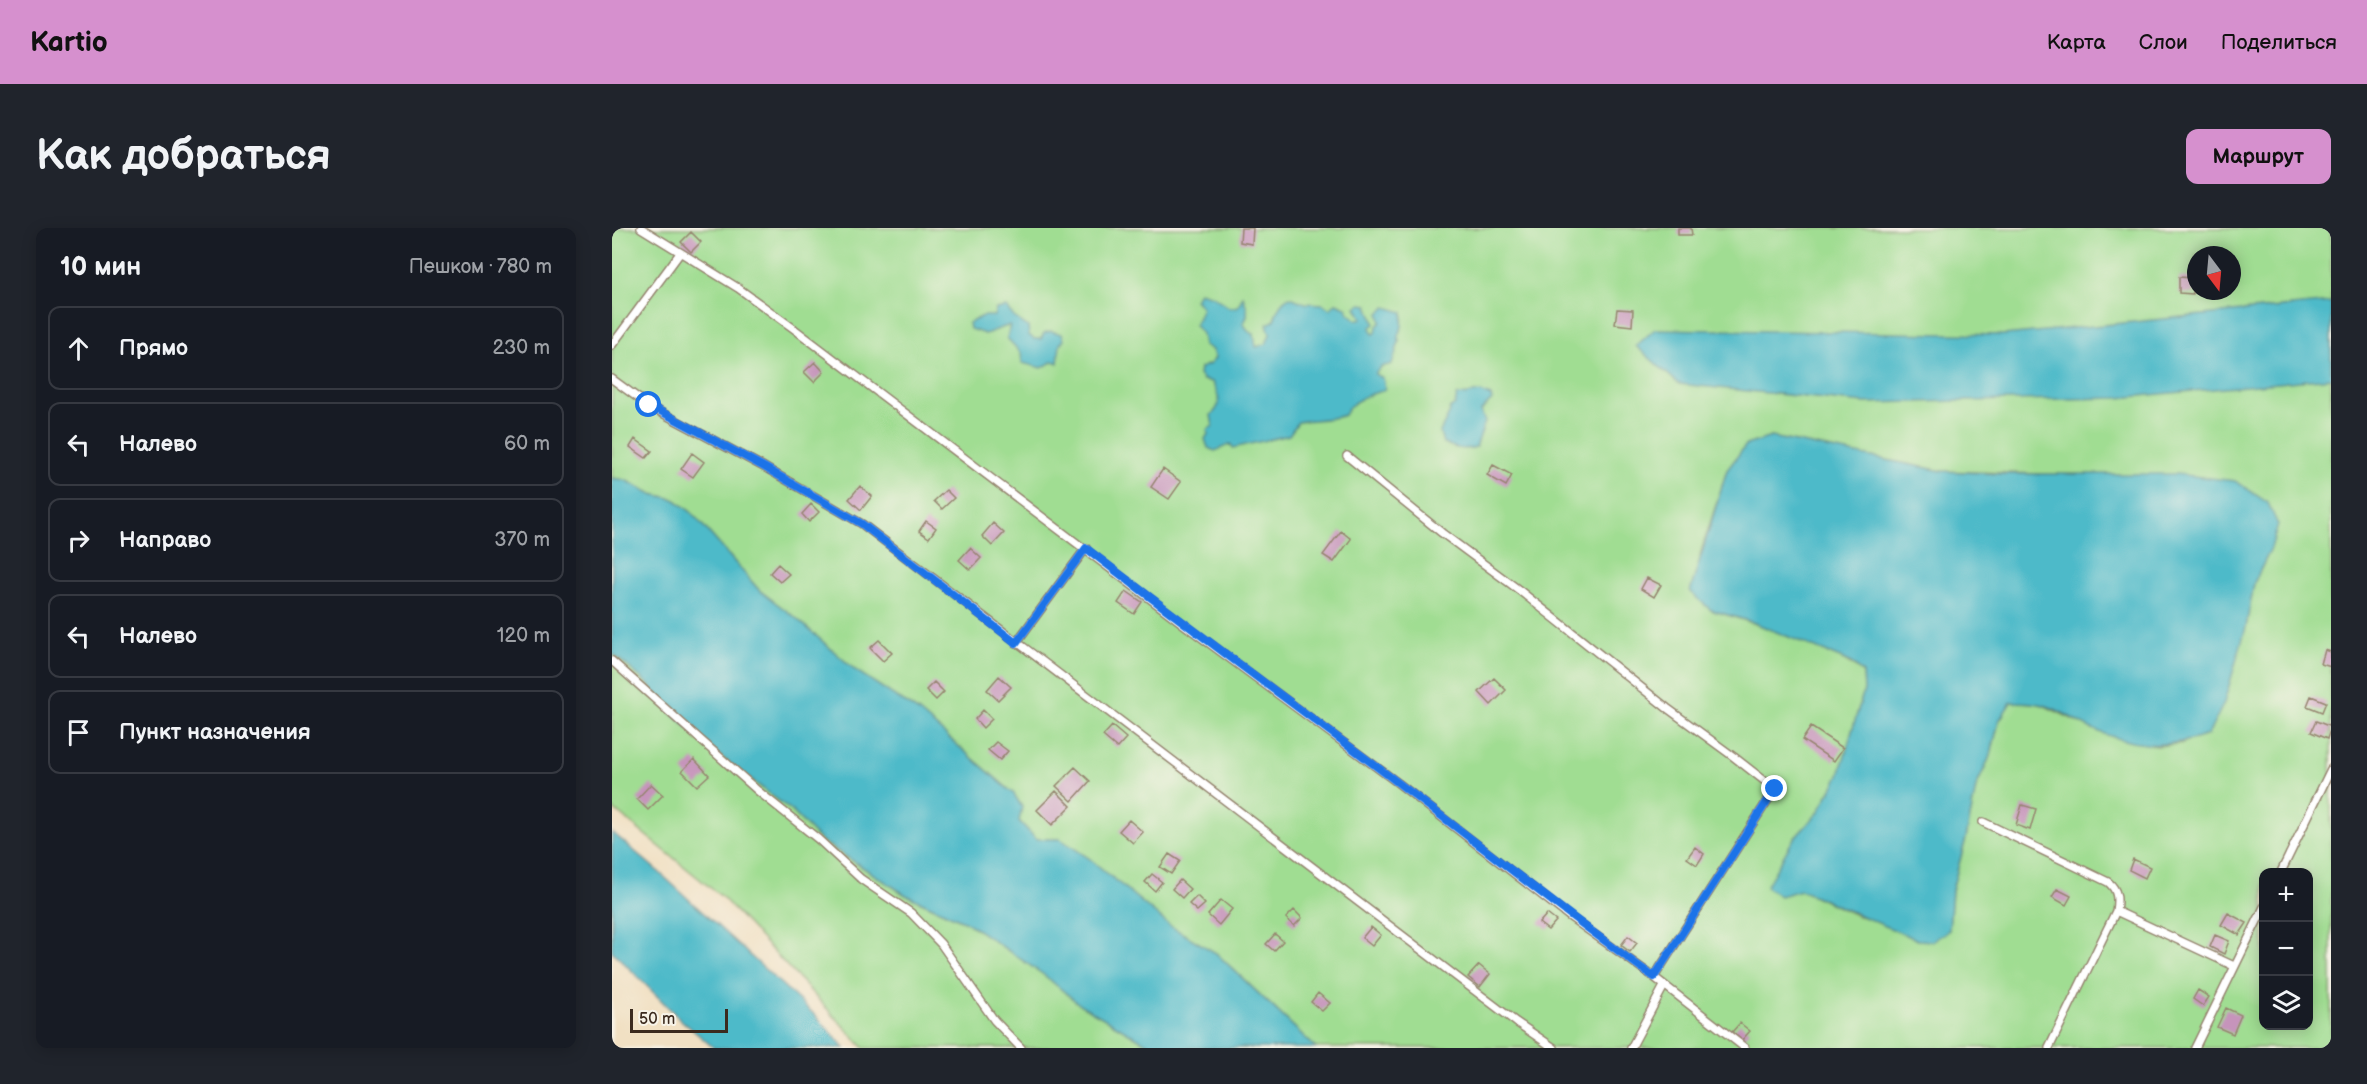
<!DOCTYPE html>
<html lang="ru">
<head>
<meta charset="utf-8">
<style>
  body { margin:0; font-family:"Balsamiq Sans",sans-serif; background:#20242c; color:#f1f3f6 }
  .controls { position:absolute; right:18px; bottom:18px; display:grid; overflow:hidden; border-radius:12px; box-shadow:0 3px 15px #0003 }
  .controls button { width:54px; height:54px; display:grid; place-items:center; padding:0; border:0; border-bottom:2px solid #363941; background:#171b24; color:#f1f3f6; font:30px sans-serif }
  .compass { position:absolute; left:1575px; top:18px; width:54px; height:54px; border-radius:50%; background:#171b24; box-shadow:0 3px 15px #0003; rotate:164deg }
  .scale { position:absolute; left:18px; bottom:15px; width:98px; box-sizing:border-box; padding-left:6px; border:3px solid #3b2a1e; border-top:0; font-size:16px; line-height:21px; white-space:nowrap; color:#3b2a1e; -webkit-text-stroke:4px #f7f3e8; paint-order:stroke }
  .stop { position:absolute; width:18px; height:18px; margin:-14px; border:4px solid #1a73e8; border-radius:50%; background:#fff }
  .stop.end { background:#1a73e8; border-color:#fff; box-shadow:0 2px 6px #0008 }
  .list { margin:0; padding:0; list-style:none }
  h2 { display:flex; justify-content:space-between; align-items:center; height:78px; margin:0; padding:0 24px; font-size:26px }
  h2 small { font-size:20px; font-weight:400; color:#9ea1a6 }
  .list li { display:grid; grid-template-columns:39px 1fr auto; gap:18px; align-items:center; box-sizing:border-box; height:84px; margin:0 12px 12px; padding:0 12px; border:2px solid #363941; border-radius:12px }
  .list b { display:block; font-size:22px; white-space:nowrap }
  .list em { font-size:20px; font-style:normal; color:#9ea1a6 }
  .icon { flex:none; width:33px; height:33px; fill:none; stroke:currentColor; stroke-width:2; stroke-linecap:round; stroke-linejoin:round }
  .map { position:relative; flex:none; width:1719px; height:820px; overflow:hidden; border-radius:12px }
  header { display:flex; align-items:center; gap:36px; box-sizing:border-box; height:84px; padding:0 30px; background:#d690ce; color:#111 }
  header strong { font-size:28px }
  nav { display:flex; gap:33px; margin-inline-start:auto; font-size:21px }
  .intro { display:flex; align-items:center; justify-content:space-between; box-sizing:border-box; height:144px; padding:0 36px }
  h1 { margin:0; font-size:42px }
  .button { padding:15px 27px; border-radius:12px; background:#d690ce; color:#111; font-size:21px; font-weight:700 }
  main { display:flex; gap:36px; padding:0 36px }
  aside { flex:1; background:#171b24; border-radius:12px; box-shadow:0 3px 15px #0003 }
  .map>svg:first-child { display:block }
</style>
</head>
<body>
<header>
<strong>Kartio</strong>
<nav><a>Карта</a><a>Слои</a><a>Поделиться</a></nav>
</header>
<div class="intro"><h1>Как добраться</h1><a class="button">Маршрут</a></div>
<main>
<aside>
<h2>10 мин<small>Пешком · 780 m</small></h2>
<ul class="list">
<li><svg class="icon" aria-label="ahead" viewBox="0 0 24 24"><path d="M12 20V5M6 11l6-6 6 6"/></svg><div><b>Прямо</b></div><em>230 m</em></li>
<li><svg class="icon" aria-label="left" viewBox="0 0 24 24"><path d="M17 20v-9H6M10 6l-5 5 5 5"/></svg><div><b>Налево</b></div><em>60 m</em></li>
<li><svg class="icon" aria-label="right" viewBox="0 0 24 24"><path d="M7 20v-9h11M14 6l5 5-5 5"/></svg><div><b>Направо</b></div><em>370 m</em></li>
<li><svg class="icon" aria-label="left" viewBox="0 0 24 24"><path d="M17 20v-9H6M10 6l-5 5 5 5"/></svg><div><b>Налево</b></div><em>120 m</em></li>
<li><svg class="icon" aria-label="arrive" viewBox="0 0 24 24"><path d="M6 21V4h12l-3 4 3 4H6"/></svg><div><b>Пункт назначения</b></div></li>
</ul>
</aside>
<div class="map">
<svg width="1719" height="820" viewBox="0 0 1719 820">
  <rect width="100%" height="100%" fill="#f7f3e8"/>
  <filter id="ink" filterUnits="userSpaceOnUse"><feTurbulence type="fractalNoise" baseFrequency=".0167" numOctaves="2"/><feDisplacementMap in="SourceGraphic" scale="12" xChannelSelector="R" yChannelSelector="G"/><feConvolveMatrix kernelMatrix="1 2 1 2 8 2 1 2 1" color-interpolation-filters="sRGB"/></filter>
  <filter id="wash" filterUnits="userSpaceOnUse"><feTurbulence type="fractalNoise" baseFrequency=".008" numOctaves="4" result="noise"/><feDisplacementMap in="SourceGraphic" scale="24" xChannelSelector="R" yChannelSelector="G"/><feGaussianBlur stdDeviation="1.35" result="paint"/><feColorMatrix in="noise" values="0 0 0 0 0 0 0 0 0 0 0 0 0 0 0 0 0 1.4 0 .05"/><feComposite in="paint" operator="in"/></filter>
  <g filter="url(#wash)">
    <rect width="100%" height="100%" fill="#f1e0c3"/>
    <path fill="#a0dd92" stroke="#6e8458" stroke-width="1.5" fill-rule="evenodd" d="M0,0H1719V820H704L604,725L558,698L478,631L448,611H424L407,593L402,566L307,484L243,442L184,390L147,362L79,284L62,271L40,266L13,252L0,250ZM1584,27H1620V63H1584ZM1159,209L1330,243L1464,247L1659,320L1642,355L1634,399L1572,515L1545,518L1515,512L1481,501L1429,476L1399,473L1387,493L1379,526L1364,559L1354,610L1340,662L1337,702L1246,688L1189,662L1181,612L1206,585L1227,548L1252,462L1251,445C1215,415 1144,396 1099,382L1088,327L1115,242ZM1652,644H1696V798H1652Z
      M0,425L35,455L61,486L106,526L180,583L208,612L294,667L354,694L432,747L467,776L543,820H252L111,670L0,580Z"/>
    <path fill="#4ebac9" stroke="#447274" stroke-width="1.5" d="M587,64L601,68L618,80L626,78L631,68C634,78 639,87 631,95L637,104L642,106L644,119L654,116L658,106L655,96L662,93C664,84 669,72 678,69L693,75L711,76L718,81L724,75L734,79L736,84L745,92L750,90L744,79L749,76L756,77L763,96L758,100L761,106L764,105L765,98L769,94L767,85L774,79L791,84L790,99L786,107L787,114L780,136L769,139L763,146L771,150L773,160L770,163C757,166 747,170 737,179C735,181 734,185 732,187C725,191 696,192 686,194L677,207L621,220L619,216L603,223L596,220L593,211L596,206L595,202L601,198L599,187C612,176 606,167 600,154L591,152L587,147L588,140L598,136L603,130L600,122L592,117L590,106L583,97L590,79L583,72Z
      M1719,74V150L1506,170L1253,175L1067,156L1024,118L1043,101L1392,107Z
      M394,79L402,89L416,99L417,107L422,111H429L432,105L439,103L450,106L452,112L448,116L446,135L441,133L430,140L410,135L409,125L395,110L398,97L373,106L358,101L357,95L371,88H382L384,81Z
      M868,164L879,168L880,172L869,183L873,194L864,219C851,223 843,220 831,215L828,204L838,184L837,181L843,177L845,168Z
      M1159,209L1330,243L1392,246H1564L1623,253L1656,275L1666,297L1659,320L1642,355L1634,399L1612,475L1596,507C1552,522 1520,519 1478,500C1462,492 1444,479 1427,476C1418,474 1408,474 1399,474L1387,493L1379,526L1364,559L1354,610L1340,662L1337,702L1321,713L1306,712L1189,662L1168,668L1154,659L1181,612L1206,585L1227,548L1252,462L1251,445L1238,434L1140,394L1099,382L1078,364L1115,242L1134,217Z
      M0,250L13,252L40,266L62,271L79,284L147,362L184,390L243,442L307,484L402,566L410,579L407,593L424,611H448L478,631L558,698L604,725L704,820H543L467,776L432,747L354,694L294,667L208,612L180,583L106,526L61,486L35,455L0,425Z
      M0,604L47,644L205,789L233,820H102L69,792L0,723Z"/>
    <g id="blocks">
      <path fill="#c694bb" d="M629,0H641L640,16L628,14Z
        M1066,0H1079L1080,7H1066Z
        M79,4L89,14L79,24L69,14Z
        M1567,49L1581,50V66L1567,65Z
        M1005,81L1021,82L1020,98L1003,96Z
        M203,134L212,144L202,154L192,144Z
        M23,211L40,223L34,230L18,219Z
        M80,225L92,234L81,249L69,241Z
        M881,237L900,247L894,258L875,247Z
        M551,241L569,254L557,271L539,259Z
        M248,258L260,268L249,282L237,271Z
        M334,262L342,270L330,281L322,273Z
        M199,276L207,284L197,294L190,286Z
        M314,293L324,300L317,310L307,303Z
        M381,295L392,305L380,318L370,308Z
        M729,303L739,311L722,334L711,327Z
        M358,320L369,330L358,342L347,332Z
        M166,336L177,346L168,354L158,345Z
        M1035,350L1049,357L1042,369L1029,361Z
        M514,363L530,374L522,386L506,375Z
        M267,412L280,425L271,433L258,420Z
        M1713,422L1719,424V439L1709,436Z
        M387,448L399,459L386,472L375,462Z
        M882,450L894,462L879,477L867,464Z
        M322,454L332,464L324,472L314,462Z
        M1699,468L1714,474L1710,484L1695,478Z
        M371,482L380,491L371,500L363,491Z
        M1704,493L1719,499L1715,511L1699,504Z
        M500,498L514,510L505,520L491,508Z
        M1199,499L1231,520L1222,533L1190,512Z
        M384,514L396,523L388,532L376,522Z
        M82,531L97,547L85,558L70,543Z
        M463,539L478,553L460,573L444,558Z
        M39,556L51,567L36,582L25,571Z
        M444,563L459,578L440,597L425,582Z
        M1410,577L1424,581L1418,602L1404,597Z
        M517,592L531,604L521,615L507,603Z
        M1083,619L1092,626L1085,637L1075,630Z
        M557,626L568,633L559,646L548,639Z
        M1521,631L1538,639L1533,650L1517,642Z
        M540,646L550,654L543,663L533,654Z
        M568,652L578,661L570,670L560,661Z
        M1445,661L1459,668L1454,677L1440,669Z
        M585,668L593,676L585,683L577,676Z
        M609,672L620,681L607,697L596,687Z
        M682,682L690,690L682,698L674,690Z
        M1616,685L1635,695L1627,707L1609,697Z
        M935,686L944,693L936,702L927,695Z
        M759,699L769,707L760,718L750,710Z
        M663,706L671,713L662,723L654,716Z
        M1603,707L1617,713L1612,726L1598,719Z
        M1016,708L1025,715L1018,724L1009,717Z
        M867,737L878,746L868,759L856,749Z
        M1586,762L1597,769L1591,778L1581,771Z
        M706,765L718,775L710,783L699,774Z
        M1614,780L1629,787L1621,806L1605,799Z
        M1128,795L1138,803L1130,812L1120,804Z"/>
    </g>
  </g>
  <g filter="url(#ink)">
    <use href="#blocks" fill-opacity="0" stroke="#968570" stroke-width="1.5"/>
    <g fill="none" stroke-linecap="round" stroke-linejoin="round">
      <g stroke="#968570" stroke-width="10">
        <path id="lane" d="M29,0L126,60L181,100L574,398L786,555L958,689L1042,749L1133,820
          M0,117L68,25
          M0,151L37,178L152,239L250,296L904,794L942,820
          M735,228L830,305L907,362L1055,480L1122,529L1163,561L1042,749
          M404,415L474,320
          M0,433L146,563L206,611L249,651L299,685L329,716L382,792L409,820
          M1371,594L1496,654C1506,662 1506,671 1504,683L1437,820
          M1669,644L1719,541
          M1504,683L1622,738
          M1019,820L1052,758
          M1583,820L1652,679"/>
      </g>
      <use href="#lane" stroke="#fff" stroke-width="7"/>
    </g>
  </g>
  <g fill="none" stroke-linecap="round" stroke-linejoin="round" filter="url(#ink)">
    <path stroke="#1a73e8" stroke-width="8" d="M37,177L152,239L250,296L404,415L474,320C576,399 682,476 785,554C871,619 955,687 1042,749L1163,561"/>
  </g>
</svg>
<div class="controls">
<button>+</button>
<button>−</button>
<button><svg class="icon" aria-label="layers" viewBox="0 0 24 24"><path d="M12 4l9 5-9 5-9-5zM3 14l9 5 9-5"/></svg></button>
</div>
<svg class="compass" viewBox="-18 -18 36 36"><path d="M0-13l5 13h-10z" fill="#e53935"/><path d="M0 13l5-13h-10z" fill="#9ea1a6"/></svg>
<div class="scale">50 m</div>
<div class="stop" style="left:37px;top:177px"></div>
<div class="stop end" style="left:1163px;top:561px"></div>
</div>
</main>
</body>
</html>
